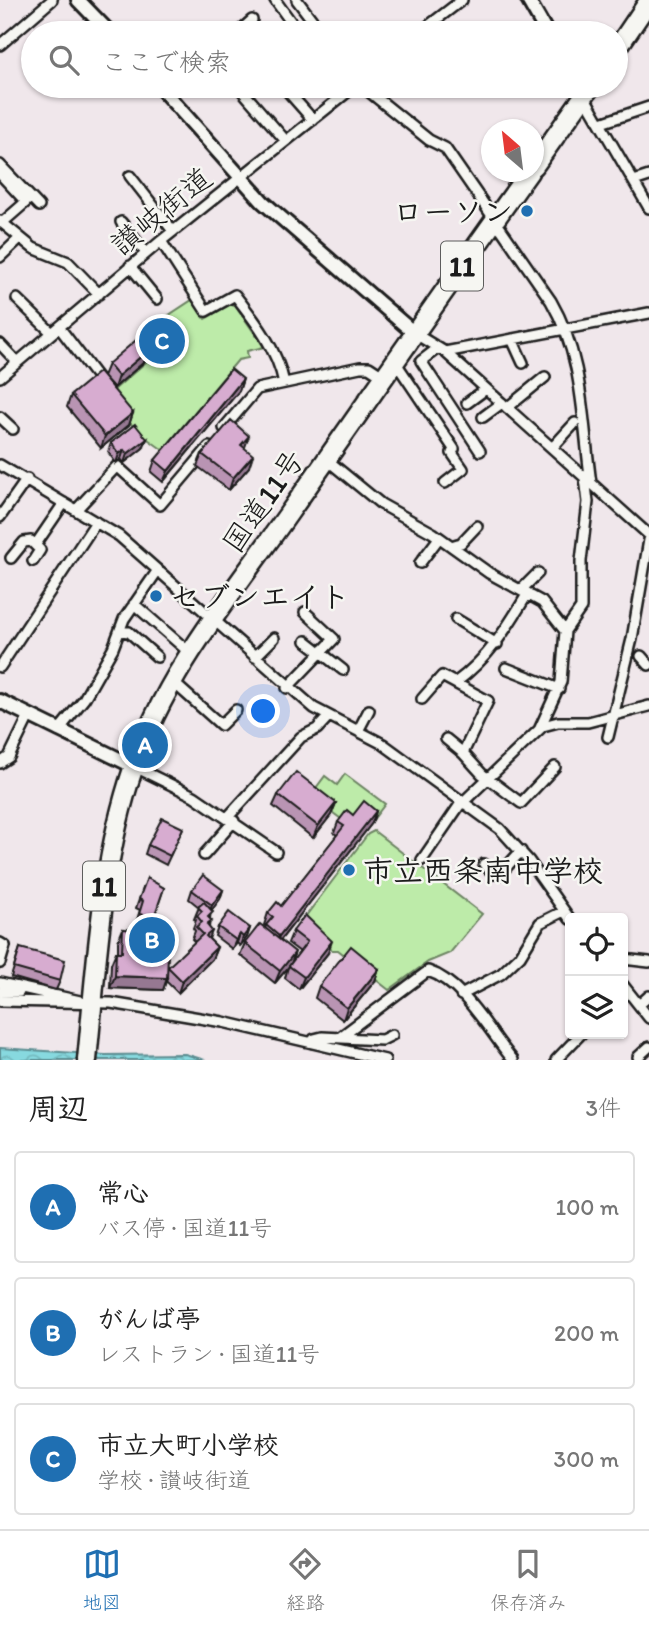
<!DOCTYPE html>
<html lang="ja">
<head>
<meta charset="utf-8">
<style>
  body { margin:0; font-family:Itim,"Klee One",sans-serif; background:#f6f6f6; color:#222 }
  .controls { position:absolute; right:21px; bottom:21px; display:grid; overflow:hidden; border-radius:7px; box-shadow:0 2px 5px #0004 }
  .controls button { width:63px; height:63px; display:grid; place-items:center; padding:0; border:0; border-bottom:2px solid #e0e0e0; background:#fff; color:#222; font:35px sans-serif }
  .compass { position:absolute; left:481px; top:119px; width:63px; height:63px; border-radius:50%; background:#fff; box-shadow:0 2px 5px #0004; rotate:332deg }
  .you { position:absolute; left:264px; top:712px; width:24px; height:24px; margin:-18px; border:5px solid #fff; border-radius:50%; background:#1a73e8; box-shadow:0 0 0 10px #1a73e833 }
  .badge { display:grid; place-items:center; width:46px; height:46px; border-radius:50%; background:#1f6fb2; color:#fff; font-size:23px; font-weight:700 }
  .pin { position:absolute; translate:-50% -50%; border:4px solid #fff; box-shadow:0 2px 7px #0006 }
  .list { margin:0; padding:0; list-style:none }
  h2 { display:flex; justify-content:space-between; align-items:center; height:91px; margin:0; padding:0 28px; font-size:30px }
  h2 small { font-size:23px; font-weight:400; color:#767676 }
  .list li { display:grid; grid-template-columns:46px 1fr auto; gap:21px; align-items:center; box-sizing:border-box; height:112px; margin:0 14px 14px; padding:0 14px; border:2px solid #e0e0e0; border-radius:7px }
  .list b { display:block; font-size:26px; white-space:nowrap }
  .list p { margin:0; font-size:23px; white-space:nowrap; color:#767676 }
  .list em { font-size:23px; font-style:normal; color:#767676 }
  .icon { flex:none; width:38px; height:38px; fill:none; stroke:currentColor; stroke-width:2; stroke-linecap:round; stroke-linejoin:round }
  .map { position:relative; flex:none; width:649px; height:1060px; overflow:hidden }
  .search { position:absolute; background:#fff; box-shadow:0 2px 5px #0004; left:21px; right:21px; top:21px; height:77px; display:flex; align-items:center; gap:18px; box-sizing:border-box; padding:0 24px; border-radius:38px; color:#767676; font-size:26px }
  .sheet { height:469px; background:#fff }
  nav { display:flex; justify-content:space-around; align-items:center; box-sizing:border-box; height:98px; border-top:2px solid #e0e0e0; background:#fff; font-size:19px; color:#767676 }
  nav a { display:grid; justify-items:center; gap:4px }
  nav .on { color:#1f6fb2 }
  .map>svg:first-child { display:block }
</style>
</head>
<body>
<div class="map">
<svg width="649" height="1060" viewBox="0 0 649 1060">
  <defs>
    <pattern id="water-waves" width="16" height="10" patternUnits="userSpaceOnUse" patternTransform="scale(1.75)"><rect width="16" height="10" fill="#87d9df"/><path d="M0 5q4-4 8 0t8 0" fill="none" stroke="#74babf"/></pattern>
  </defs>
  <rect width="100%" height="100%" fill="#f0e7eb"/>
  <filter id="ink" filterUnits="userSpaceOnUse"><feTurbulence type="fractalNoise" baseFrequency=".0143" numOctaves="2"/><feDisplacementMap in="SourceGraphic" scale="14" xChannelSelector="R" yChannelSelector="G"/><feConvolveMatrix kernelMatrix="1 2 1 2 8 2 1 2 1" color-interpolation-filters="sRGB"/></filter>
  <g filter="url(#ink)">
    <path fill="#bdeba9" stroke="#6c8462" stroke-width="2" d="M192,300L205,319L231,304L235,305L264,347L247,351L248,358L238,360L163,450L138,432L107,396L169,342L154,325Z
      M345,774L385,804L372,821L348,824L310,796L325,776L337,785Z
      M374,831L482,914L450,953L428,962L389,990L338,950H332L299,925L368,834Z"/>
    <path fill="url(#water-waves)" stroke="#5c8d91" stroke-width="2" d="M0,1048L105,1055L185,1054L205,1060H0Z"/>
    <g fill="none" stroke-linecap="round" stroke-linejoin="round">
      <g stroke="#1c1c1c" stroke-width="14">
        <path id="street" d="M275,0L299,33
          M297,0L322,33
          M242,33V29L252,20
          M419,33L462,0
          M0,45L52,0
          M238,86L286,141
          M283,86L313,120
          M362,86L429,140L445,148L551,301C584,358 582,420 591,483
          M584,96L649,208
          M601,123L649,107
          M0,165L39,206
          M0,174L26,202L2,223
          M130,176L173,231
          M634,181L649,176
          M0,221L33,248L68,262L99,294
          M121,222L146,253
          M161,241L206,311L235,295C256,322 277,349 284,383
          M0,257L20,238
          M130,266L157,299
          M17,299L52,333
          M59,327L97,377
          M414,333L445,352L649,535
          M512,339L523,363
          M0,344L17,362
          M438,348L421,361L480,451
          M445,352L649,313
          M396,363L454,449L452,453L463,469L445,483
          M0,377L161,241L355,86
          M467,403L486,389
          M507,408L545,377
          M0,417L13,429
          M483,417L502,403
          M224,428L257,389L360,367H369L386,378
          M552,448L575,423
          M326,459L381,504L433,533L489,573L542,602L565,631
          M0,465L119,536L314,708L383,744L500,829L529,861L570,919
          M76,510L117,466L160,505L209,447
          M0,517L27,479
          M36,544L64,503
          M451,546L461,543L477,526
          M11,558L24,542L31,541L40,550L33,561
          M420,563L439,538
          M522,589L538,573
          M134,604L190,653
          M456,619L497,644
          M120,631L129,632L157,657
          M306,641L343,670
          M641,656L649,665
          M255,657L274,638
          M0,667L96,522
          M506,668L559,689
          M173,682L221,725L236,710
          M455,683L488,701L463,753L482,774L521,803L555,767
          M287,688L334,639L305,612
          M422,699L442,676L455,683C489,658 507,628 528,593
          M539,730L561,682L565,631L581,608V561L588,502L585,478
          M58,731L84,699L113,648L124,619L158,570
          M358,731L369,710
          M608,737L632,639L649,540
          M446,739L463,753
          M0,763L9,757L29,716
          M133,766L194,796L276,852
          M228,817L301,737L317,729L329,716
          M204,855L234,821
          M422,860L459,806L543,726L558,722H588L649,706
          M484,864L494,874H500L521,851
          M0,943L5,946L0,963
          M623,959L649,962
          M0,983L80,1001
          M623,985L649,1018
          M0,992H19
          M461,995L501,974L520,956L540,923L564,911
          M0,1001L111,1003L223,1022L385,1060
          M639,1005L649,996
          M340,1037L428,971C463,982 490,1033 513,1060
          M312,1043L314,1039L322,1037L382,1040L392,1035
          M638,1057L649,1047
          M556,1060L581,1034"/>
      </g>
      <g stroke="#1c1c1c" stroke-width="18">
        <path id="secondary" d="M78,0L110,33
          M528,0L547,33
          M159,86L263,202L414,333
          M0,701L133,766"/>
      </g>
      <g stroke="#1c1c1c" stroke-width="23">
        <path id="highway" d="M616,50L649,1
          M534,166L591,86
          M87,1060C97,962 101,863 133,769C165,673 232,594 289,513C369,399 448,285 529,172"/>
      </g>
      <use href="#street" stroke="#f6f6f2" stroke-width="9"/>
      <use href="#secondary" stroke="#f6f6f2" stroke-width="12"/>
      <use href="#highway" stroke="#f6f6f2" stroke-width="18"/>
    </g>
    <path fill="#b994b3" stroke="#1c1c1c" stroke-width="2" d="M167,342L114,388L103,376L108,364Z
      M243,379L239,391L163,482L151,472L155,460Z
      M71,395L133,413L129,425L101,448L67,407Z
      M111,443L143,448L124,463L121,459L116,463L108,452Z
      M244,448L249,467L229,490L197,466L202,454Z
      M278,795L336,803L331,815L313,838L273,806Z
      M376,811L372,823L280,941L291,963L300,952L288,943L293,931L328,953L299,989L285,978L288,967L275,983L240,955L245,943L265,928L266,926L264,925L268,913L281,906L337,835L334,833L338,822L353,815Z
      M183,828L166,865L145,854L148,845Z
      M147,878L164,888L151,926L136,923L140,910L136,908Z
      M192,890H223L220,899L211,910L209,928L212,931L209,939L217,947L212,959L178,993L166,981L163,990L110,988L111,964L116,952H118V941L123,929L168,968L195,942L192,939L195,931L193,928L196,920L194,919L199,907L189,899Z
      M218,927L250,928L247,937L240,946L237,943L232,949L215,936Z
      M20,948L60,981L56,990L11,977Z
      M379,969L375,981L343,1020L315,998L319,986Z"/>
    <path fill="#967892" stroke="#1c1c1c" stroke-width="2" d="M172,330L167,342L114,388L118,376Z
      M243,379L239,391L163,482L168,471Z
      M133,413L129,425L101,448L105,436Z
      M249,436L245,447L237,457L241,445Z
      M147,439L143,448L124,463L127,454Z
      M124,450L121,459L116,463L119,454Z
      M253,455L249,467L229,490L233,478Z
      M336,803L331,815L313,838L318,826Z
      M376,811L372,823L275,947L279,936Z
      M223,890L220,899L209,914L212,905Z
      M250,928L247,937L240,946L243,937Z
      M240,934L237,943L232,949L236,940Z
      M332,941L328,953L299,989L304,977Z
      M217,947L212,959L178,993L182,981Z
      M295,952L291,964L275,983L280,971Z
      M379,969L375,981L343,1020L347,1008Z
      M115,976L167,978L163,990L110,988Z"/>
    <path fill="#d7acd0" stroke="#1c1c1c" stroke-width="2" d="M162,318L172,330L118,376L108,364Z
      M231,369L243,379L168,471L155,460Z
      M99,372L133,413L105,436L71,395Z
      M231,420L249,436L241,445L253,455L233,478L202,454Z
      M135,424L147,439L127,454L124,450L119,454L111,443Z
      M296,772L336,803L318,826L278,795Z
      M364,801L376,811L279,936L266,925L273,917L268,913L277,902L281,906L344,826L338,822L347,810L353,815Z
      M162,818L183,828L170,856L148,845Z
      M203,875L223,890L212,905L192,890Z
      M147,878L164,888L154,917L139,914L143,901L139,899Z
      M204,902L213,912L208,917L212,921L207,925L212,931L206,936L217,947L182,981L168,967L203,934L196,927L202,922L197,916L202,911L198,907Z
      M229,912L250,928L243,937L240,934L236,940L218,927Z
      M305,915L332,941L304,977L289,966L307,942L293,931Z
      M260,924L295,952L280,971L245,943Z
      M123,929L169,931L167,978L115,976L116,952H122Z
      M351,946L379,969L347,1008L319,986Z
      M20,948L65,960L60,981L14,968Z"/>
  </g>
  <g fill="#1f6fb2" stroke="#f6f6f2" stroke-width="2.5">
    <circle cx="527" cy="211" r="7"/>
    <circle cx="156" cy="596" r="7"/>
    <circle cx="349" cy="870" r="7"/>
  </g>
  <g text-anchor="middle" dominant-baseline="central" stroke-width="5" stroke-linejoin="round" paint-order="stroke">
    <g fill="#f6f6f2" stroke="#5d5d5c" stroke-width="2">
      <rect x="441" y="241.5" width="42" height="49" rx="5"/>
      <rect x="83" y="861.5" width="42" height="49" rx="5"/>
    </g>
    <g font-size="28" font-weight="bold" fill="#1c1c1c">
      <text x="462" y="266">11</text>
      <text x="104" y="886">11</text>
    </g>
    <g font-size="30" fill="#1c1c1c" stroke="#f6f6f2">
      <text transform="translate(161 211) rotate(-39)">讃岐街道</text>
      <text transform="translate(263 501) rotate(-55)">国道11号</text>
    </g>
    <g font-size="30" font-weight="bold" fill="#1c1c1c" stroke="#f6f6f2" text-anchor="start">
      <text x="513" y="211" text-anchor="end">ローソン</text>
      <text x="170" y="596">セブンエイト</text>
      <text x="363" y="870">市立西条南中学校</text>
    </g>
  </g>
</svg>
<div class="controls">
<button><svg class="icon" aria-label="locate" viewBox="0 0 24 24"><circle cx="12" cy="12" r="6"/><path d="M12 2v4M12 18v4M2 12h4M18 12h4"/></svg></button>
<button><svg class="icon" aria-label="layers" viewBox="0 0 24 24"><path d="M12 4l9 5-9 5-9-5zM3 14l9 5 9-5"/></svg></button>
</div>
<svg class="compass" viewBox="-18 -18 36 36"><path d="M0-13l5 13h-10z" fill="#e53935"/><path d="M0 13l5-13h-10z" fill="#767676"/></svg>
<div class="you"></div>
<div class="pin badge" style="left:145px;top:745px">A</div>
<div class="pin badge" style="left:152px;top:940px">B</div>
<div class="pin badge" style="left:162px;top:341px">C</div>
<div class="search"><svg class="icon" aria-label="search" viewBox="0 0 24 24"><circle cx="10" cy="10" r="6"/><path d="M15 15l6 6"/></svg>ここで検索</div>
</div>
<section class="sheet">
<h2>周辺<small>3件</small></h2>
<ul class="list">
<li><span class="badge">A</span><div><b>常心</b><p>バス停 · 国道11号</p></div><em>100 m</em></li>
<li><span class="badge">B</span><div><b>がんば亭</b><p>レストラン · 国道11号</p></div><em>200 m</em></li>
<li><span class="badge">C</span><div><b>市立大町小学校</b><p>学校 · 讃岐街道</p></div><em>300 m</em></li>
</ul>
</section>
<nav>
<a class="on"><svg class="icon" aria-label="map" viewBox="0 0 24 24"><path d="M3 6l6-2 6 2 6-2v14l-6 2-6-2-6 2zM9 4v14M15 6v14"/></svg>地図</a>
<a><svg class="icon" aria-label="directions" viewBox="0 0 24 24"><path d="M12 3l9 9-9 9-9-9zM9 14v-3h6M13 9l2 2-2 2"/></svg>経路</a>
<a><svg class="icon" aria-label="saved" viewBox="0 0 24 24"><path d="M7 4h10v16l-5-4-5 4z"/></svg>保存済み</a>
</nav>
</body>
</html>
